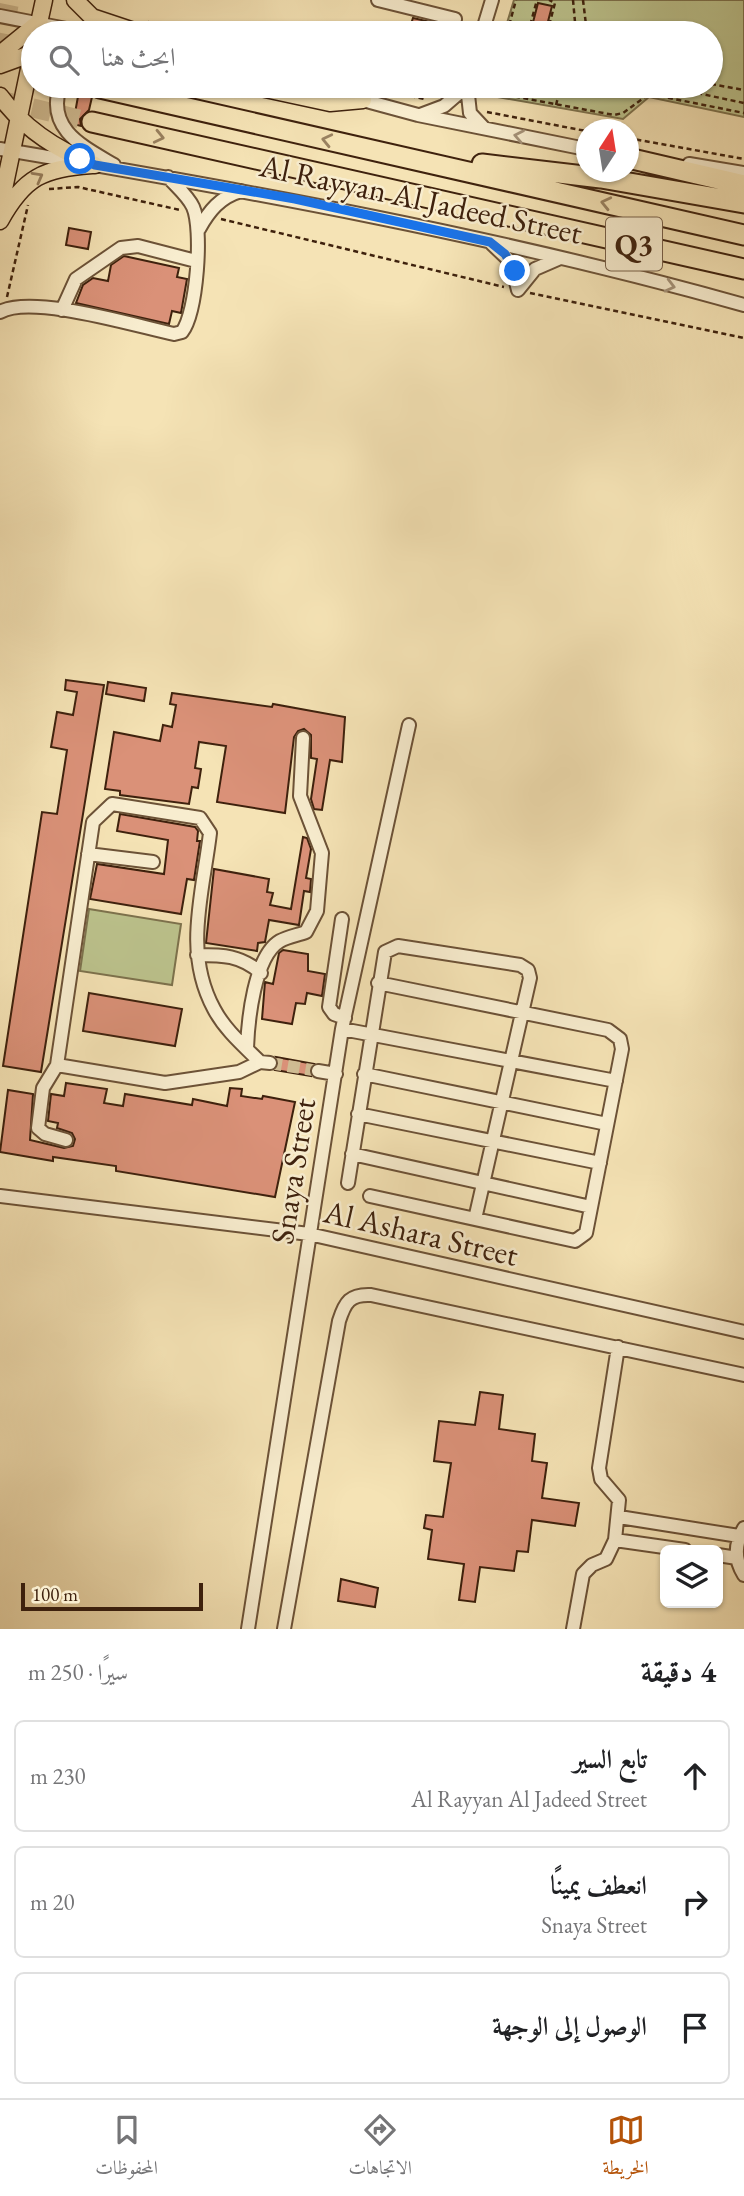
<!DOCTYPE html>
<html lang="ar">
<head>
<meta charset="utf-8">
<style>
  body { margin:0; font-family:"EB Garamond",Amiri,serif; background:#f2f2f2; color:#202124; direction:rtl }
  .controls { position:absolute; right:21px; bottom:21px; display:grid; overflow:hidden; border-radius:10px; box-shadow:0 2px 5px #0004 }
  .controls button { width:63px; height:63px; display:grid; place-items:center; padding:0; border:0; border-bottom:2px solid #e0e0e0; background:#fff; color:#202124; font:35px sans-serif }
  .compass { position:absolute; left:576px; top:119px; width:63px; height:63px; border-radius:50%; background:#fff; box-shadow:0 2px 5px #0004; rotate:12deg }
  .scale { position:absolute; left:21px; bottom:18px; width:182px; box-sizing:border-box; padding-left:7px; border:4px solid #3e210d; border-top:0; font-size:19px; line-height:24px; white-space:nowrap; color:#3e210d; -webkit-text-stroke:5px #f8edcf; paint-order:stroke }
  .stop { position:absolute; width:21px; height:21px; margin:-16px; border:5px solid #1a73e8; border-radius:50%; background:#fff }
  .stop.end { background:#1a73e8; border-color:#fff; box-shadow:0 2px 7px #0008 }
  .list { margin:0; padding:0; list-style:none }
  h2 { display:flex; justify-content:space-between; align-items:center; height:91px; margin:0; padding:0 28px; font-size:30px }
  h2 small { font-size:23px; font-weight:400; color:#757577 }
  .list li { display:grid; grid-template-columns:46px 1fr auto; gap:21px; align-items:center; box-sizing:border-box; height:112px; margin:0 14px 14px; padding:0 14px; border:2px solid #e0e0e0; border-radius:10px }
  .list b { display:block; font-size:26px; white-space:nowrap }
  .list p { margin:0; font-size:23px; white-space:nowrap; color:#757577 }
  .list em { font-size:23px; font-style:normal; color:#757577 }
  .icon { flex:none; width:38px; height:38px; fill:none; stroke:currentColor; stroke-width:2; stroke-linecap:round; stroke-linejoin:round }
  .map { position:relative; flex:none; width:744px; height:1629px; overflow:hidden; direction:ltr }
  .search { position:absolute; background:#fff; box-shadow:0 2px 5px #0004; left:21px; right:21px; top:21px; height:77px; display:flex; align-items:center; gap:18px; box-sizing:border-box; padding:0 24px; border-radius:38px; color:#757577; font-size:26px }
  .sheet { height:469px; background:#fff }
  nav { display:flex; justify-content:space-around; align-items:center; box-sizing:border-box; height:98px; border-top:2px solid #e0e0e0; background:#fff; font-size:19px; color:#757577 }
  nav a { display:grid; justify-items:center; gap:4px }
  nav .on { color:#b45309 }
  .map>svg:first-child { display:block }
</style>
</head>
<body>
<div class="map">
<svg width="744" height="1629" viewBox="0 0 744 1629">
  <rect width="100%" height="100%" fill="#f5e3b5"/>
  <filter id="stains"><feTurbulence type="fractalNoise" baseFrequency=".00286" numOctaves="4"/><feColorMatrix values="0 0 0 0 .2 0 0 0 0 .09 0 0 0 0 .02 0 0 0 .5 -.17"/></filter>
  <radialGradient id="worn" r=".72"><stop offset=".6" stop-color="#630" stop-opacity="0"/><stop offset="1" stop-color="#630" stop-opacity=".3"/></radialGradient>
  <path fill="#bcc38d" stroke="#7d724d" stroke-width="2" d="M514,0H744V117L649,97L623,119L486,95L489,86H711V33H504Z
    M89,909L181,924L172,985L80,971Z"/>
  <path fill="#da9178" stroke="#3e210d" stroke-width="2" d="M538,3L552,6L545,33H533L531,30Z
    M413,18L439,24L436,33H420L422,27L411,24Z
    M79,91L89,93L92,97L89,110L80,119L81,126L73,124Z
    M69,228L91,232L88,249L66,245Z
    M124,256L179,268L177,277L187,279L181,313L172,311L169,324L76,303L83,285L93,278L108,281L111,265Z
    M66,680L104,685L41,1072L3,1066L42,812L57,814L67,750L51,747L57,712L73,715L77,692L65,690Z
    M108,682L146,688L144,701L106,694Z
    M172,693L272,707L273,704L345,717L342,762L330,760L322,810L314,809L311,799L317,759L311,758V735L304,729L298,731L294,737L285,813L217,802L226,746L199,742L195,768L201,769L198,788L192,787L189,804L120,795V791L105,789L114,732L160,741L163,725L172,727L176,705L170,704Z
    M120,814L195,827L198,831L197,841H200L194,880L187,879L181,914L90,899L97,864L164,874L168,840L117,831Z
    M303,837L307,838L311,849L306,878L311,879L310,892L304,891L299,925L269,920L265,942L258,943L257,951L206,943L214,869L269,879L267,892L273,893L270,905L291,909Z
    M283,950L308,954V971L325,974L322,996L307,993L305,1004L296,1003L292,1024L262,1019L265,982L273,984L279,953Z
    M89,993L182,1009L175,1046L83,1031Z
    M276,1057L314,1064L310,1069L311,1076L275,1070L279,1063Z
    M66,1083L107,1089L104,1103L123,1106L125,1094L192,1105L193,1099L227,1106L230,1088L242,1089L241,1096L262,1099L263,1096L295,1102L275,1197L116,1171V1166L53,1157V1161L0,1152L8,1090L33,1094L30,1140L64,1148L73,1146L75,1139L72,1133L57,1128L58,1123L48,1121L51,1094L64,1096Z
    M480,1392L503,1395L499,1429L535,1434L532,1461L547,1463L542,1498L579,1503L575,1526L532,1520L528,1552L517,1551L514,1571L480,1567L475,1602L459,1600L464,1564L428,1559L432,1530L424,1528L426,1515L443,1517L451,1463L434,1461L439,1421L475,1425Z
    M341,1579L378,1588L375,1607L338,1601Z"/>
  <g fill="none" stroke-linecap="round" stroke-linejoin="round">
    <path stroke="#d0bc93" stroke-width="12" stroke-dasharray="12 6" stroke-linecap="butt" d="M270,1063L318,1071"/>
    <path stroke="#d0bc93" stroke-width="19" stroke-dasharray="19 10" stroke-linecap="butt" d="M0,52L10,0
      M4,101L92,122"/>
    <g stroke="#6c5237" stroke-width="16">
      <path id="minor" d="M378,0L455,19
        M0,16L87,33
        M482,33L492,0
        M60,86C46,129 82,146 114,165
        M311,86L418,115L586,149
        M467,86L470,113L484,128
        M420,115L444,106L466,87
        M0,149C250,191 499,236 744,305
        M689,164L744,173
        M199,229C209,211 220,197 241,191
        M492,244L511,262L518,290
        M518,290L535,269L558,259
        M62,310L76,279L121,248L138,246L196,261
        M0,312C32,294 136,326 174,334L182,332C197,312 203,229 193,207C188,196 176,186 168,177
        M88,854L153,862
        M342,919L329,1007L334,1014L345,1018
        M197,955C223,955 240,955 261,973
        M342,1029L616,1081
        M247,1048C248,1022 254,956 280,941C287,937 298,935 306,932L317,911L322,853L300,796L303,738
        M260,1062C244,1046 225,1030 214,1009C183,952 203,893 210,833L200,818L112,804L93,822L57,1065L165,1083L239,1072L260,1062L270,1063
        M57,1065L43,1088L38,1128L45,1134L66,1140
        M318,1071L336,1074
        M364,1074L607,1124
        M358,1114L600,1163
        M352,1154L591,1207
        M348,1183L385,952L398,946L520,965L528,970L530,978L475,1219
        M0,1196L309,1234L744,1332
        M370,1196L575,1241L586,1233L622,1049L620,1039L608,1030L378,983
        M619,1517L739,1536
        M744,1528C735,1543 734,1559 744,1575
        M615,1540L685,1550
        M718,1555L737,1558
        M248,1629L342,1029L409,725
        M284,1629L339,1321C345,1302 350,1294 371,1295L744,1375
        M573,1629L583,1574L592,1565L606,1559L615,1540L619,1500L601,1479L599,1468L618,1347"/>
    </g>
    <g stroke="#3e210d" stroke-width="19">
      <path id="major" d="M75,0L92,17L140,33
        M37,32L44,0
        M0,54L38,23
        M0,65L33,53
        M251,86L330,103L363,100
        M0,96C24,129 57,150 95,165
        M0,208L33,50
        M0,221C25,176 43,169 92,165"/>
    </g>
    <g stroke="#3e210d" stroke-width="23">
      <path id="highway" d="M100,88L744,235
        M92,122L744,269
        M628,158L744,185
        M482,164L601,178L744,203"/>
    </g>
    <path stroke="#3e210d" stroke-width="2.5" stroke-dasharray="5 3.5" stroke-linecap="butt" d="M573,0L576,33
      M583,0L587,33
      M148,22L195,33
      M509,24L529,30
      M507,33L516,0
      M528,33L537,0
      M547,33L555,3L549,0
      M711,84L744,90
      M369,86L424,99
      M493,86L501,94L614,115L623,113L649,94L744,113
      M664,86L744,103
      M651,94L653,86
      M556,105L561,86
      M487,112L586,131
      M628,138L744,159
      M49,189L78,187L180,210
      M221,219L504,287
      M530,293L744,338
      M7,297L28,205"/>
    <use href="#minor" stroke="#f8edcf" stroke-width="12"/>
    <use href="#major" stroke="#f5e3b5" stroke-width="16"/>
    <use href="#highway" stroke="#f5e3b5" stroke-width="19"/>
  </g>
  <defs><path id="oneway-chevron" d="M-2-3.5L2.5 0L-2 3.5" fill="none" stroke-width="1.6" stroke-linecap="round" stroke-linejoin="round" transform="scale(1.75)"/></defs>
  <g stroke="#a49178">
    <use href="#oneway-chevron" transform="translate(519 136) rotate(-169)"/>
    <use href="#oneway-chevron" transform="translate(670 286) rotate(14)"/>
  </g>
  <g stroke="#9a8261">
    <use href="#oneway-chevron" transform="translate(159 137) rotate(13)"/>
    <use href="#oneway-chevron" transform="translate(327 140) rotate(-167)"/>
    <use href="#oneway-chevron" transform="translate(38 177) rotate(-29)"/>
    <use href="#oneway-chevron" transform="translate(606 203) rotate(-167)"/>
  </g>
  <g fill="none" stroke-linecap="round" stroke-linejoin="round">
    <path stroke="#1a73e8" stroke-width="9" d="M80,159L95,165L295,199L490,242L505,254L515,271"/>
  </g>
  <g text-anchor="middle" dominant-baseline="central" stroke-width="5" stroke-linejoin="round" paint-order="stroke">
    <rect fill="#f8edcf" stroke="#765e47" stroke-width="2" x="606" y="217.5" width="56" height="53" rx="5"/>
    <g font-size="30" font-weight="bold" fill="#3e210d">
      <text x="634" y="244">Q3</text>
    </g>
    <g font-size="32" fill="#3e210d" stroke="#f8edcf">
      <text transform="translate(421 199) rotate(12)">Al Rayyan Al Jadeed Street</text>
      <text transform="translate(293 1171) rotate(-81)">Snaya Street</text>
      <text transform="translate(421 1233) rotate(13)">Al Ashara Street</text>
    </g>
  </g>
  <rect width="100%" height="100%" filter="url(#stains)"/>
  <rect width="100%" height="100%" fill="url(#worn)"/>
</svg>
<div class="controls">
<button><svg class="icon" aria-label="layers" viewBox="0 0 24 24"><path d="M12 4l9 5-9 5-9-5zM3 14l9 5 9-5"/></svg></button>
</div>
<svg class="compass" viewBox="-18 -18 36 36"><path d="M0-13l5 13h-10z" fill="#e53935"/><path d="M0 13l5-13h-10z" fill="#757577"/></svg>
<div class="scale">100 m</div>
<div class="stop" style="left:80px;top:159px"></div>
<div class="stop end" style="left:515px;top:271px"></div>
<div class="search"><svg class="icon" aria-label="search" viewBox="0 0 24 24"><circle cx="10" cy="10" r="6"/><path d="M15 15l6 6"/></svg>ابحث هنا</div>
</div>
<section class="sheet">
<h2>4 دقيقة<small>سيرًا · 250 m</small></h2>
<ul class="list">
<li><svg class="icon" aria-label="ahead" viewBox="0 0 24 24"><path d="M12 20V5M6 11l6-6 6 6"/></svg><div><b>تابع السير</b><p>Al Rayyan Al Jadeed Street</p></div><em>230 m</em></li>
<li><svg class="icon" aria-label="right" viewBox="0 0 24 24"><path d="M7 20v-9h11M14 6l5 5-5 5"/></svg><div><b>انعطف يمينًا</b><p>Snaya Street</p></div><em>20 m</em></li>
<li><svg class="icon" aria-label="arrive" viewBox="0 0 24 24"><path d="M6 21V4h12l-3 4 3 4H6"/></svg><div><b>الوصول إلى الوجهة</b></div></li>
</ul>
</section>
<nav>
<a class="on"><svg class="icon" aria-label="map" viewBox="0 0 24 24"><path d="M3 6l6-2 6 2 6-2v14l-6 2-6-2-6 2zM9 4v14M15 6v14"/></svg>الخريطة</a>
<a><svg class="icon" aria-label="directions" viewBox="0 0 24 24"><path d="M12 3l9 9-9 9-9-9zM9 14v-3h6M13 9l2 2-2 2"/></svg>الاتجاهات</a>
<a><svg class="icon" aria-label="saved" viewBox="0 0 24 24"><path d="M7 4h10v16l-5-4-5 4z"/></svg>المحفوظات</a>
</nav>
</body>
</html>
